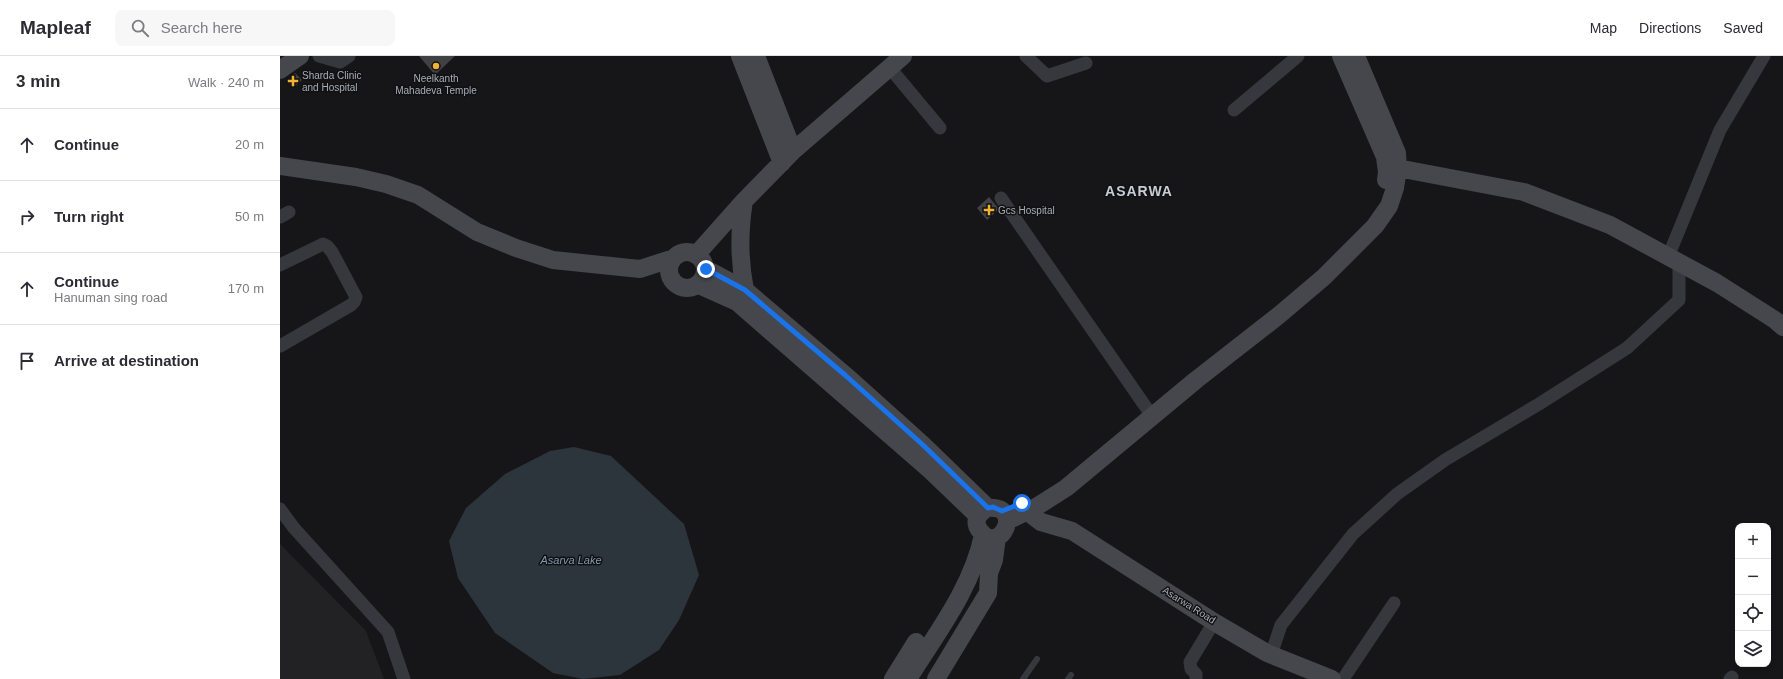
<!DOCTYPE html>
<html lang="en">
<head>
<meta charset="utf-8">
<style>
  body { margin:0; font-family:Arial,sans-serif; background:#f7f7f7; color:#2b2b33 }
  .controls { position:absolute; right:12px; bottom:12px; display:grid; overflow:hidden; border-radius:8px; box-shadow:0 2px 6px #0003 }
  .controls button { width:36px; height:36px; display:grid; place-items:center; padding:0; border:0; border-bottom:1px solid #e1e1e2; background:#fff; color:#2b2b33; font:20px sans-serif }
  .stop { position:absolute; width:12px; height:12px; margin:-9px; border:3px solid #1a73e8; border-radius:50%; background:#fff }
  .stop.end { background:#1a73e8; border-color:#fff; box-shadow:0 1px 4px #0008 }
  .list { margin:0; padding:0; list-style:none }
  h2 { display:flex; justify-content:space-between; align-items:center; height:52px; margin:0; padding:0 16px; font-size:17px }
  h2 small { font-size:13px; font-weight:400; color:#7c7c81 }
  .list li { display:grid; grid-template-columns:26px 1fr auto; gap:12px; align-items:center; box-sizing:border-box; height:72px; padding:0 16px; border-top:1px solid #e1e1e2 }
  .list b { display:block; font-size:15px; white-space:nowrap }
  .list p { margin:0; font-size:13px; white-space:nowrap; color:#7c7c81 }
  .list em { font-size:13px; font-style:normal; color:#7c7c81 }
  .icon { flex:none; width:22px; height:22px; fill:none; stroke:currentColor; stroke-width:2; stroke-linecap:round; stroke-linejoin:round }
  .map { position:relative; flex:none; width:1503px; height:623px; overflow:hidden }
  header { display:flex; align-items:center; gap:24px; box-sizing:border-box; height:56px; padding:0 20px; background:#fff; border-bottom:1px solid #e1e1e2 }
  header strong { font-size:19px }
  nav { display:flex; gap:22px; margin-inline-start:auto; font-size:14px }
  .search { width:280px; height:36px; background:#f7f7f7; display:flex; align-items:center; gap:10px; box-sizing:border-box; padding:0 14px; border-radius:8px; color:#7c7c81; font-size:15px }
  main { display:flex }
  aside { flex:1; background:#fff }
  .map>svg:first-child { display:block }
</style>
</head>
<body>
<header>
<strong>Mapleaf</strong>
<div class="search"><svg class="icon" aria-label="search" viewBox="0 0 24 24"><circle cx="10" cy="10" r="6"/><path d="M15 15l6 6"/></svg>Search here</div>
<nav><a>Map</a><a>Directions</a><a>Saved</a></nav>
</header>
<main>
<aside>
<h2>3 min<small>Walk · 240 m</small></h2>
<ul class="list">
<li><svg class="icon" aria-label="ahead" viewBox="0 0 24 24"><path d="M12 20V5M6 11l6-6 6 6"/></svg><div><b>Continue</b></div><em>20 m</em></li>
<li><svg class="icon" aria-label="right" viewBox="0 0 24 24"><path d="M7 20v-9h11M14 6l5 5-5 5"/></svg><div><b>Turn right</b></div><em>50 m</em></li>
<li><svg class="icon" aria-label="ahead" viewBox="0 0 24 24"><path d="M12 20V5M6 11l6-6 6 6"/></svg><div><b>Continue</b><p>Hanuman sing road</p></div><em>170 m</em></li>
<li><svg class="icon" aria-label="arrive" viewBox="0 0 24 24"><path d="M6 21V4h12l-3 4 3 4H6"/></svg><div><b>Arrive at destination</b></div></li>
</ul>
</aside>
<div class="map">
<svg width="1503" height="623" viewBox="0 0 1503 623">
  <rect width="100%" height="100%" fill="#161618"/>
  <path fill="#222225" d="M0,488L86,575L104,623H0Z"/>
  <path fill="#2c353c" d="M294,391L331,400L404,468L419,519L399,564L379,594L340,619L303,623L273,617L215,577L178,522L169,485L186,452L225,418L270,395Z"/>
  <path fill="#404145" d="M139,0H175L155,19Z
    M15,17L22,24L13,32L7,25Z
    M709,141L719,153L707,164L697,152Z"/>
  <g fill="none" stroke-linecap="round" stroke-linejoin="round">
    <path stroke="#37383d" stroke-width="6" d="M743,623L757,603
      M788,623L791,619"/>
    <path stroke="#37383d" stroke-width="13" d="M39,0L60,6L69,0
      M746,0L767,20L806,7
      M610,12L660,72
      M954,54L1018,0
      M721,142L872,360
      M0,161L9,156
      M1388,201L1440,74L1484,0
      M0,209L43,188L47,190L52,196L76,241L74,246L71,249L0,290
      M0,453L14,472L108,576L124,623
      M991,599L1001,569L1073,478L1117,438L1165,404L1259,348L1347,292L1399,244V206
      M916,623V618L911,613L910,606L934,566
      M1063,623L1114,547
      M1450,623L1452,621"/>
    <path stroke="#45474d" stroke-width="18" d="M460,0L502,107
      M476,0L513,95
      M1061,0L1105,101L1107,116L1106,124
      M0,14L20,0
      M0,110L76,121L106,128L138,139L197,176L236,192L273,204L360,213L394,202
      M1107,110L1244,136L1330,169L1437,227L1495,264L1503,271
      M464,145C459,175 459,204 465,234
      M389 214a18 18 0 1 1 36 0a18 18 0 1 1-36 0Z
      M416,199L464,145L513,95L623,0
      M426,213L465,234L565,319L643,389L708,452C745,449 720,500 701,476C692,466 698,457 708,452
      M419,229L457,246L650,414L698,460
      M742,448L748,456L761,466L792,475L934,566L987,597L1052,623
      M727,465L756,451L786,432L916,324L998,260L1044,221L1095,170L1109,150L1115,132L1118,112L1117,97L1076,0
      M613,623L636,586
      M628,623C656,578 692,532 703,479
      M656,623L708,537L709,517L714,504L717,481"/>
  </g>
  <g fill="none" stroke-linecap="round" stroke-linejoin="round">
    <path stroke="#1a73e8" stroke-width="5" d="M426,213L465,234L565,319L643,389L708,452L713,451L722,455L742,447"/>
  </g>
  <g fill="#f2b134" stroke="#111113" stroke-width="1.5">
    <circle cx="156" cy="10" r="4"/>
    <path d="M11 19h4v4h4v4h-4v4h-4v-4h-4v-4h4z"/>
    <path d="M707 148h4v4h4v4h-4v4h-4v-4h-4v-4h4z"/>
  </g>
  <g text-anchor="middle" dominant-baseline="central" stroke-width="3" stroke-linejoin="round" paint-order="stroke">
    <g font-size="10" fill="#a8adb8" stroke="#111113" text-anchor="start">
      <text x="22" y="19">Sharda Clinic<tspan x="22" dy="12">and Hospital</tspan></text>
      <text x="156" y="22" text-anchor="middle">Neelkanth<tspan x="156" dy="12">Mahadeva Temple</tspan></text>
      <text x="718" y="154">Gcs Hospital</text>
    </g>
    <g font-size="10" fill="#a8adb8" stroke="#111113">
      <text transform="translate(909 549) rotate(32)">Asarwa Road</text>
    </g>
    <g font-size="11" font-style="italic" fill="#7f9bb3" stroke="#111113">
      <text x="291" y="504">Asarva Lake</text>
    </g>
    <g font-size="14" font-weight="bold" letter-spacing="1" fill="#c9ccd4" stroke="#111113">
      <text x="859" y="135">ASARWA</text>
    </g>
  </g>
</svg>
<div class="controls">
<button>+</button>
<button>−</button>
<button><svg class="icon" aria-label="locate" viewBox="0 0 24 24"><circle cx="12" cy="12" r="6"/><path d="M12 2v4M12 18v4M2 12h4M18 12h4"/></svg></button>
<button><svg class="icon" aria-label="layers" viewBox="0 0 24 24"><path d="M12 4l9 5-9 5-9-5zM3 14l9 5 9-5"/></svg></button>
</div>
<div class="stop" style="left:742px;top:447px"></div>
<div class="stop end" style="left:426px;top:213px"></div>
</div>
</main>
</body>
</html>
